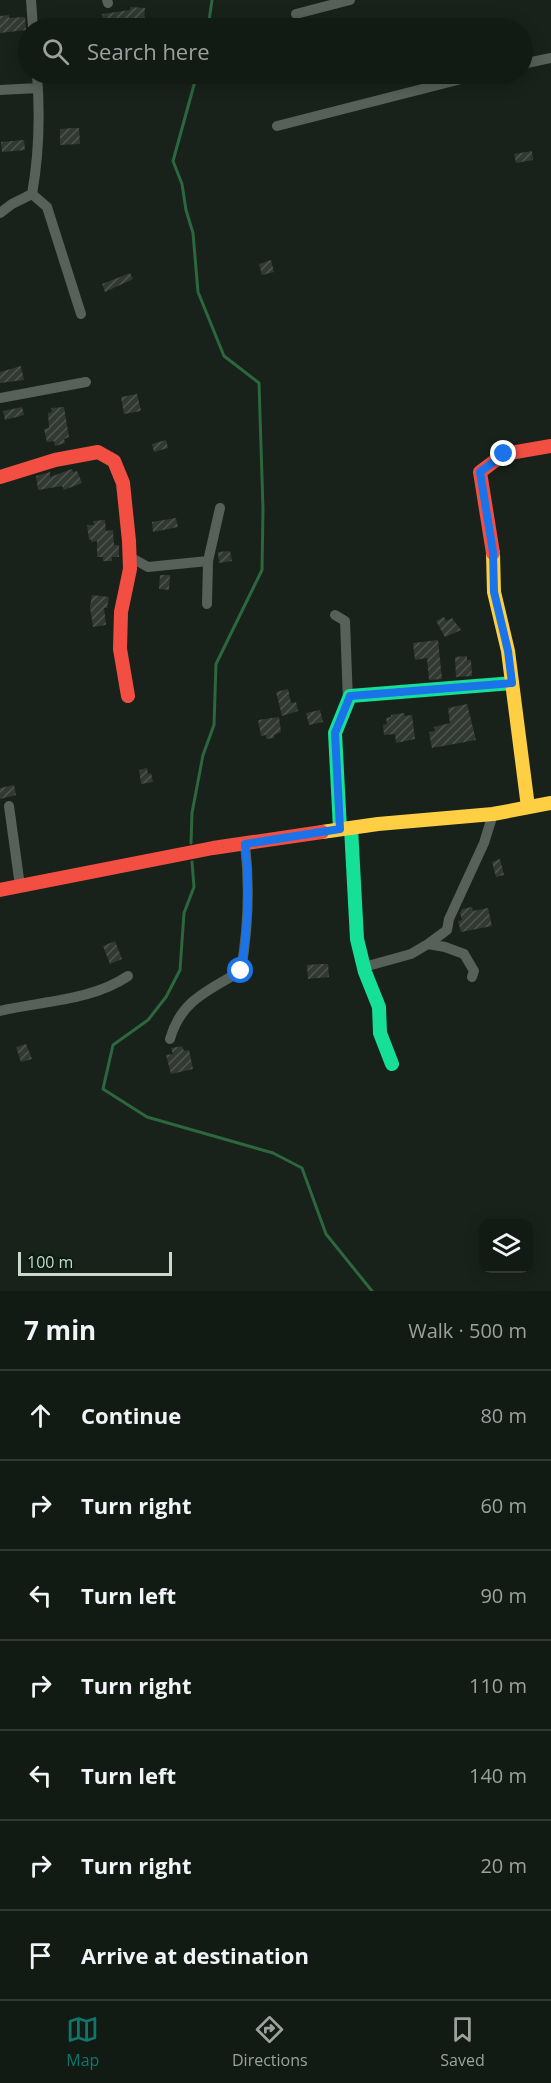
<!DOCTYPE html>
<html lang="en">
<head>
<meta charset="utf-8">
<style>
  body { margin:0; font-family:"Open Sans",sans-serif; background:#1b231d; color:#f1f3f6 }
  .controls { position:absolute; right:18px; bottom:18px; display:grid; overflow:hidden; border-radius:12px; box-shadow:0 3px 15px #0003 }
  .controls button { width:54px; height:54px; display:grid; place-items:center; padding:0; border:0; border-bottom:2px solid #313834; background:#121a14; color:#f1f3f6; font:30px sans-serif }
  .scale { position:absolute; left:18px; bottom:15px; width:154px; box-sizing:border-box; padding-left:6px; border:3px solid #cbd8cd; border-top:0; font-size:16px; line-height:21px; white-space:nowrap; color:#cbd8cd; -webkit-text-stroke:4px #091d0f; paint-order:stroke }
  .stop { position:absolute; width:18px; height:18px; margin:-14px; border:4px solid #1a73e8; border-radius:50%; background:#fff }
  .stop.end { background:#1a73e8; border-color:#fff; box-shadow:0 2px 6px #0008 }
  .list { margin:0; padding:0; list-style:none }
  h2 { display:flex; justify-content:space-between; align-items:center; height:78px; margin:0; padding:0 24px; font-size:26px }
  h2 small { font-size:20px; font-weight:400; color:#9ca1a0 }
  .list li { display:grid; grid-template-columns:39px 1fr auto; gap:18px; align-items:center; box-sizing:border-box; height:90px; padding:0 24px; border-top:2px solid #313834 }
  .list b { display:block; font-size:22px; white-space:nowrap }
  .list em { font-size:20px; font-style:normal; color:#9ca1a0 }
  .icon { flex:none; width:33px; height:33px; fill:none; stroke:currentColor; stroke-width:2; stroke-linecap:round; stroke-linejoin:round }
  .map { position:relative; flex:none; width:551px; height:1291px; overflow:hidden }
  .search { position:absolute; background:#121a14; box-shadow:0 3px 15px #0003; left:18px; right:18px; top:18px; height:66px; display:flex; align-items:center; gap:15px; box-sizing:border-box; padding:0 21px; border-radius:33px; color:#9ca1a0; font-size:22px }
  .sheet { height:708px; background:#121a14 }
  nav { display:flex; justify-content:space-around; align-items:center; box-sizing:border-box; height:84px; border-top:2px solid #313834; background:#121a14; font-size:16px; color:#9ca1a0 }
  nav a { display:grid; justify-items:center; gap:3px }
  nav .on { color:#0f766e }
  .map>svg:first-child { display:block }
</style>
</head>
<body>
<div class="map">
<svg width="551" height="1291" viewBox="0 0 551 1291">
  <defs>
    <pattern id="building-hatch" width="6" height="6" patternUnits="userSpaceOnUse" patternTransform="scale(1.5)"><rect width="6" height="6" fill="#313932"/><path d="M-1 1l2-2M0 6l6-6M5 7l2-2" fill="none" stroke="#4e554e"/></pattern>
  </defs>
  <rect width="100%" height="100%" fill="#18221a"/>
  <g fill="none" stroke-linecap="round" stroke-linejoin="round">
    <path stroke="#2c673d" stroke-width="3" d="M208,28L212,0
      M191,843L192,813L203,755L214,725L216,664L262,570L263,509L259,383L224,356L198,292L193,233L186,210L182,184L173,161L197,74
      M192,862L194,887L184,913L180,970L166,997L148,1020L113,1045L103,1089L147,1117L273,1153L302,1168L326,1234L372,1291"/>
  </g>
  <path fill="url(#building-hatch)" d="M130,7L145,8L144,24L129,23V22L103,24L102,14L130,10Z
    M9,15V18L25,17L26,30L0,33V16Z
    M73,128H79L80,144L60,145V129Z
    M24,140L25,150L2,152L1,142Z
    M532,151L533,160L516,163L514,154Z
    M271,260L274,272L262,275L259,264Z
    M130,273L133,279L105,292L102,284Z
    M21,366L24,380L0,383V372Z
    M137,394L141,411L124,414L121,397Z
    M22,407L24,415L5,420L3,411Z
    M64,407L69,437L64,439L65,443L55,446L54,441L47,442L44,429L49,428L48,413L52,412L51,408Z
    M166,440L168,448L154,452L152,444Z
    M72,469L73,472L77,471L82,483L64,490L62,486L38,490L36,476L50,472V477Z
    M176,518L178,527L153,532L152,522Z
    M105,520L106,531L113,530L114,545H119V557H112V561H103V557H97V541L91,542V539L89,540L87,525H94L93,521Z
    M230,551L232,561L219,563L218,552Z
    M160,575H170L169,590L159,589Z
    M92,595L109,597L107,608H104L106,625L93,627L90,607Z
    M444,617L446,621L452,618L461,630L445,637L436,621Z
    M438,640L442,679L429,680L427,658L415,660L413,643Z
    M467,656V660H471L472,676L456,677L455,657Z
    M288,689L291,703L296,702L298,711L282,716L276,692Z
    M467,704L476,740L432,748L429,732L435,731L434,727L450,723L448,708Z
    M320,710L323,722L309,725L306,713Z
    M404,713L405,716L412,715L415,739L396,743L395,734L384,735L383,725L387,724L386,718L391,717V715Z
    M279,717L281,732L274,735V738L266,739V735L261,736L258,720Z
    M147,768L148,774L151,773L153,782L141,784L139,770Z
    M14,785L16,795L0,799V788Z
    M500,859L504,875L496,877L492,862Z
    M472,907L473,911L488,908L492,926L461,932L458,921L462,920L460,913L462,909Z
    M115,941L122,959L110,964L103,946Z
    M320,964H328L329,977L308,979L307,965Z
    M26,1044L32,1059L21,1062L16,1047Z
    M182,1046L184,1051L189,1050L193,1069L171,1074L166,1055L173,1054L171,1048Z"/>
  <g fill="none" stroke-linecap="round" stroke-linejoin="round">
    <path stroke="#576059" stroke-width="10" d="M31,0L33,28
      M107,0L108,3
      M296,14L350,0
      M522,64L551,58
      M0,90L38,88
      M277,126L481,74
      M32,194L47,207L81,314
      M0,213L12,204L32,194C39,155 40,113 37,74
      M0,398L86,382
      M130,557L148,567L208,561
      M207,604L208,561L220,508
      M335,615L345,621L348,702
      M9,806L20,886
      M428,944L445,947L464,954L474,971L472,977
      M364,967L411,954L428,944L447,930L449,919L484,843L493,814
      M0,1011C42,1001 91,1001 128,976
      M170,1039C181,1000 209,990 241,971C248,929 250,886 245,844"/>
    <path stroke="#16e098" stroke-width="14" d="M351,828L357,939L365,972L379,1007L380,1033L392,1064
      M340,829L335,733L350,696L512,683"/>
    <path stroke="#ffcf43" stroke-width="14" d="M493,553L494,592L508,651L528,807
      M322,832L378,824L493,814L551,803"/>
    <path stroke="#f24e42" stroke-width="14" d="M0,477L55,460L98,452L114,461L123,483L129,541L130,569L121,612L120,649L128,696
      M493,553L480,472L504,454L551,446
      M0,890L213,848L322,832"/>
  </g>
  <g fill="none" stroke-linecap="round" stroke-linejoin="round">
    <path stroke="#1a73e8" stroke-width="8" d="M241,971C248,929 250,886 245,844L340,829L335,733L350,696L512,683L508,651L494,592L493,552L480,472L504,454"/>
  </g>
</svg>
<div class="controls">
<button><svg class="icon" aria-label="layers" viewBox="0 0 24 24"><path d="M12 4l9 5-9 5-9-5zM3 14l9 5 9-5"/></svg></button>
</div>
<div class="scale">100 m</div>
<div class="stop" style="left:241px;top:971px"></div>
<div class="stop end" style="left:504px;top:454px"></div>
<div class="search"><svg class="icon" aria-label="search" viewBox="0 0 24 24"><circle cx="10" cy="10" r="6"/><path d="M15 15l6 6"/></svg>Search here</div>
</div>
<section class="sheet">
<h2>7 min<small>Walk · 500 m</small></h2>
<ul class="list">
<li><svg class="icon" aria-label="ahead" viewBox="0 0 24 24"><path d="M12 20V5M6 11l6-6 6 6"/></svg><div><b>Continue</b></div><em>80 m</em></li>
<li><svg class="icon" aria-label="right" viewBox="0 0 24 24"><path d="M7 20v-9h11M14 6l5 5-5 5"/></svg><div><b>Turn right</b></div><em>60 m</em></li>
<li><svg class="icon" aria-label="left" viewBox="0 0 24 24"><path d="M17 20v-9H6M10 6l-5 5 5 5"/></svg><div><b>Turn left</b></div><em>90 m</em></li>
<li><svg class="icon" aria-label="right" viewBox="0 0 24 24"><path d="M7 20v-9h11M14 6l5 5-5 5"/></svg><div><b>Turn right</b></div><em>110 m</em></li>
<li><svg class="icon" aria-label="left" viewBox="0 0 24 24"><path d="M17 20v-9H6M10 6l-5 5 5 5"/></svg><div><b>Turn left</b></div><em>140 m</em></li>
<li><svg class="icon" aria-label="right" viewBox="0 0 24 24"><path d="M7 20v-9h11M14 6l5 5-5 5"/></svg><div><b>Turn right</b></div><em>20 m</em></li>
<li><svg class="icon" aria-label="arrive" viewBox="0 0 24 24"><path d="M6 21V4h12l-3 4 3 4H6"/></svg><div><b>Arrive at destination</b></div></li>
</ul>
</section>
<nav>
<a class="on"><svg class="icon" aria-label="map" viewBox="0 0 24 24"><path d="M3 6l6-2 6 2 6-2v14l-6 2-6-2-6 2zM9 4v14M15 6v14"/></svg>Map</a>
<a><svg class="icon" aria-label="directions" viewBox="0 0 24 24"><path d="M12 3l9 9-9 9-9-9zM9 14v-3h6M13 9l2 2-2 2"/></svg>Directions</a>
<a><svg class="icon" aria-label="saved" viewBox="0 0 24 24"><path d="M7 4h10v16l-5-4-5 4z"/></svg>Saved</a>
</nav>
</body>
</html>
